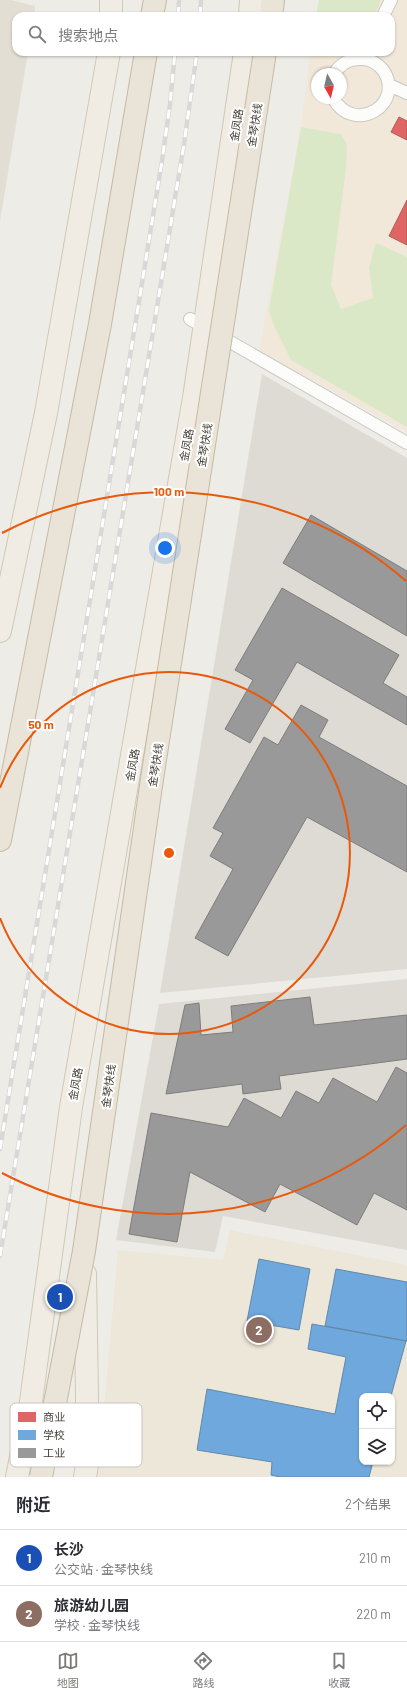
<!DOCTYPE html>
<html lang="zh">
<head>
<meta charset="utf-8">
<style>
  body { margin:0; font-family:Barlow,"Noto Sans SC",sans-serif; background:#f2f2f3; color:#2b2b33 }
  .controls { position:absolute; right:12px; bottom:12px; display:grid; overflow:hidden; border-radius:8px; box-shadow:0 1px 3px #0004 }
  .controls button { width:36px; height:36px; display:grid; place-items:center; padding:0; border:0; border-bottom:1px solid #e1e1e2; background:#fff; color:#2b2b33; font:20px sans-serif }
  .compass { position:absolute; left:311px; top:68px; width:36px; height:36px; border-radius:50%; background:#fff; box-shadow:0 1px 3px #0004; rotate:172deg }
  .you { position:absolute; left:165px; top:548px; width:14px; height:14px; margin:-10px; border:3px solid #fff; border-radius:50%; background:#1a73e8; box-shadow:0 0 0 6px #1a73e833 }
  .badge { display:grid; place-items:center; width:26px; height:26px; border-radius:50%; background:#7e7a73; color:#fff; font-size:13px; font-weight:700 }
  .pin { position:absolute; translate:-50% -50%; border:2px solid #fff; box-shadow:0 1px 4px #0006 }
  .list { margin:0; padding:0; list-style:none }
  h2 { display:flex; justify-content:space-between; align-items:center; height:52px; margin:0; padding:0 16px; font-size:17px }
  h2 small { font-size:13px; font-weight:400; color:#7c7c81 }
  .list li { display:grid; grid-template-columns:26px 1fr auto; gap:12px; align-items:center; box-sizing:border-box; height:56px; padding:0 16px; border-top:1px solid #e1e1e2 }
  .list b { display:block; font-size:15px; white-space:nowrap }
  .list p { margin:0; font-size:13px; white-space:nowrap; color:#7c7c81 }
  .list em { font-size:13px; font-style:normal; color:#7c7c81 }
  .icon { flex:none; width:22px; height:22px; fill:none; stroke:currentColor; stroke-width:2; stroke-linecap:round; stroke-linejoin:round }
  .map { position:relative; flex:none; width:407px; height:1477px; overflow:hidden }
  .search { position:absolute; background:#fff; box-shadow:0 1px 3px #0004; left:12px; right:12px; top:12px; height:44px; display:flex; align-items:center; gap:10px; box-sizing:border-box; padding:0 14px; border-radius:12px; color:#7c7c81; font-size:15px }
  .sheet { height:164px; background:#fff }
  nav { display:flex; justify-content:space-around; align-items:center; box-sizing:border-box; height:56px; border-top:1px solid #e1e1e2; background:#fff; font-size:11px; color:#7c7c81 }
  nav a { display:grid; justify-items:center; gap:2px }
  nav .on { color:#7e7a73 }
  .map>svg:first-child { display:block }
</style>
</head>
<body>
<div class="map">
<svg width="407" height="1477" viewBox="0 0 407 1477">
  <rect width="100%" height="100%" fill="#eeece7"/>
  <path fill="#e2ded4" d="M0,0H11L35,6L34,16H16V52H28L0,221Z"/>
  <path fill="#f1e8da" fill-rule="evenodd" d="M319,0H407V432L259,351L301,127L310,52H391V16H316ZM317,74H341V98H317Z"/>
  <path fill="#dedbd5" d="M262,374L407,458V969L160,993Z
    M407,979V1250L223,1216L215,1252L116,1240L159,1004Z"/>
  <path fill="#ece7d9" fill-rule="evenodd" d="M230,1230L407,1265V1477H98L118,1250L223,1260ZM362,1396H392V1462H362Z"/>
  <path fill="#dae8c8" d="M319,0H380L379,6L372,16H316Z
    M301,127L341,134L347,145L346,168L331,285L341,309L373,298L369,268L376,243L407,257V427L291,360L274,326L269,310Z"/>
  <path fill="#e06666" stroke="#b15a57" d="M399,117L407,121V140L391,132Z
    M407,200V245L389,236Z"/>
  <path fill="#6fa8dc" stroke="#6288aa" d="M259,1259L310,1269L299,1330L247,1321Z
    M336,1269L407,1282V1341L325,1326Z
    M312,1324L406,1341L391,1396H362V1462H373L369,1477H280L271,1475L272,1462L197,1450L207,1389L335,1414L346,1357L308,1349Z"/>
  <path fill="#999" stroke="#7f7d7b" d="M311,515L407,571V636L283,563Z
    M282,588L399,655L383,683L407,697V725L297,662L250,743L225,729L253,680L235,670Z
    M301,705L328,720L319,737L407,786V872L307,817L228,956L195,938L233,869L210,856L223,833L213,828L264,737L278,745Z
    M310,997L314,1025L407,1015V1059L279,1076L281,1089L243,1094L242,1084L166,1094L185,1005L199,1003L201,1035L233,1032L231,1006Z
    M396,1067L407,1073V1210L374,1193L357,1225L280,1184L265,1212L190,1172L177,1242L129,1234L151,1113L228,1127L244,1098L281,1118L296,1091L319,1103L333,1078L377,1102Z"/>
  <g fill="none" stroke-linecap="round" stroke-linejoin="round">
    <g stroke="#cac8c3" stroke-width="14">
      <path id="lane" d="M383,16L391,0
        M389,85L407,93
        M333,98C354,136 406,104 383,70C378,64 370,59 362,59C350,58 340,64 334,74
        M190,319L407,443"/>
    </g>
    <g stroke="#cfc8b6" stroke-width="24">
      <path id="primary" d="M111,16V0
        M250,16L251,0
        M0,631L46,413L109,52
        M85,1274L88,1459L85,1477
        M17,1477L29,1416L71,1107L194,398L245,52"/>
    </g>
    <g stroke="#c5baa3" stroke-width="24">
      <path id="highway" d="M152,16L155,0
        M271,16L273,0
        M0,840L100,324L146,52"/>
    </g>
    <use href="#lane" stroke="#fcfcfb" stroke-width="12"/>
    <use href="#primary" stroke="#f0ece3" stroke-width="22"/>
    <use href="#highway" stroke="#eae4d8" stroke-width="22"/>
    <g stroke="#d8d8d7" stroke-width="4.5">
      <path id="rail" d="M178,16L179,0
        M200,16L201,0
        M0,1149L162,161L170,104L175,52
        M0,1256L184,144L197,52"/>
    </g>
    <use href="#rail" stroke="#fff" stroke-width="3" stroke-dasharray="9" stroke-linecap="butt"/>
    <g stroke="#c5baa3" stroke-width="24" stroke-linecap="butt">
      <path id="highway-bridge" d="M41,1477L84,1251L152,779L265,52"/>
    </g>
    <use href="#highway-bridge" stroke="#eae4d8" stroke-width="22"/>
  </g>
  <g fill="none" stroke="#e8590c" stroke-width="2">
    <path d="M0 788A181 181 0 1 1 0 918"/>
    <path d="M406 1125A361 361 0 0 1 2 1173M2 533A361 361 0 0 1 406 581"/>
  </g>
  <g text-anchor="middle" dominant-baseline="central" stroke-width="4" stroke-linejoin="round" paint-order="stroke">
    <g font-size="11" fill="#423d34" stroke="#fff">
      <text transform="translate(236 125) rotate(-81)">金凤路</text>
      <text transform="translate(254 125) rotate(-81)">金琴快线</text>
      <text transform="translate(186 445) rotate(-80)">金凤路</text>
      <text transform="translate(204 445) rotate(-81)">金琴快线</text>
      <text transform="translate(132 765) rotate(-80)">金凤路</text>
      <text transform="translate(155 765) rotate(-81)">金琴快线</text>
      <text transform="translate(75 1084) rotate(-80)">金凤路</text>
      <text transform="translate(108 1086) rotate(-82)">金琴快线</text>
    </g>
  </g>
  <rect x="10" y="1403" width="132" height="64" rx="6" fill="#fff" stroke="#c6c5c2" stroke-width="1"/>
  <rect x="18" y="1412" width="18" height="10" fill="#e06666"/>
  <rect x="18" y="1430" width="18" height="10" fill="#6fa8dc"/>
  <rect x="18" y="1448" width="18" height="10" fill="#999"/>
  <g font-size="11" fill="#423d34">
    <text x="43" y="1421">商业</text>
    <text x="43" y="1439">学校</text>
    <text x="43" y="1457">工业</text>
  </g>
  <circle cx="169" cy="853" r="6" fill="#e8590c" stroke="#fff" stroke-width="2"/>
  <g font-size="12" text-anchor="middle" font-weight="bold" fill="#e8590c" stroke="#fff" stroke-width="4" stroke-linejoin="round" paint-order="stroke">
    <text x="169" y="496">100 m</text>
    <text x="41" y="729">50 m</text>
  </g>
</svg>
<div class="controls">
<button><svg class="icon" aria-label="locate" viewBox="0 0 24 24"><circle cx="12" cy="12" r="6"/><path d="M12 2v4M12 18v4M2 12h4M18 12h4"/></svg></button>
<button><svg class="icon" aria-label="layers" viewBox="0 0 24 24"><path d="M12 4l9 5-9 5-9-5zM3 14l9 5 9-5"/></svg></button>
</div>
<svg class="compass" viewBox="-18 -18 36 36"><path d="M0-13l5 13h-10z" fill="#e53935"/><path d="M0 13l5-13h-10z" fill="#7c7c81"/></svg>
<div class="you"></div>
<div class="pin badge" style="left:60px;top:1297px;background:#1a4fb4">1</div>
<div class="pin badge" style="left:259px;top:1330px;background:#8d6e63">2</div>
<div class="search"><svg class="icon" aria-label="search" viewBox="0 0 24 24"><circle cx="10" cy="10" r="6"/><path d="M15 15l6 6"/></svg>搜索地点</div>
</div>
<section class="sheet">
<h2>附近<small>2个结果</small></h2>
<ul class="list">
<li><span class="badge" style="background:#1a4fb4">1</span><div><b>长沙</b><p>公交站 · 金琴快线</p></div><em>210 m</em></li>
<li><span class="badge" style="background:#8d6e63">2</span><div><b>旅游幼儿园</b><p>学校 · 金琴快线</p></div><em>220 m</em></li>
</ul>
</section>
<nav>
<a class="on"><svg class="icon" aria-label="map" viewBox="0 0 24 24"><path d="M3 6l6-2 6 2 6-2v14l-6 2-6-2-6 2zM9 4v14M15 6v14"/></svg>地图</a>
<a><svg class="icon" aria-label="directions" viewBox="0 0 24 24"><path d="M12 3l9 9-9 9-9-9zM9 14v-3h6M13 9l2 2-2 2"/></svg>路线</a>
<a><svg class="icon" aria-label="saved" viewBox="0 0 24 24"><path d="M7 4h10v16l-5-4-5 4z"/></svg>收藏</a>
</nav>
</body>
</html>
